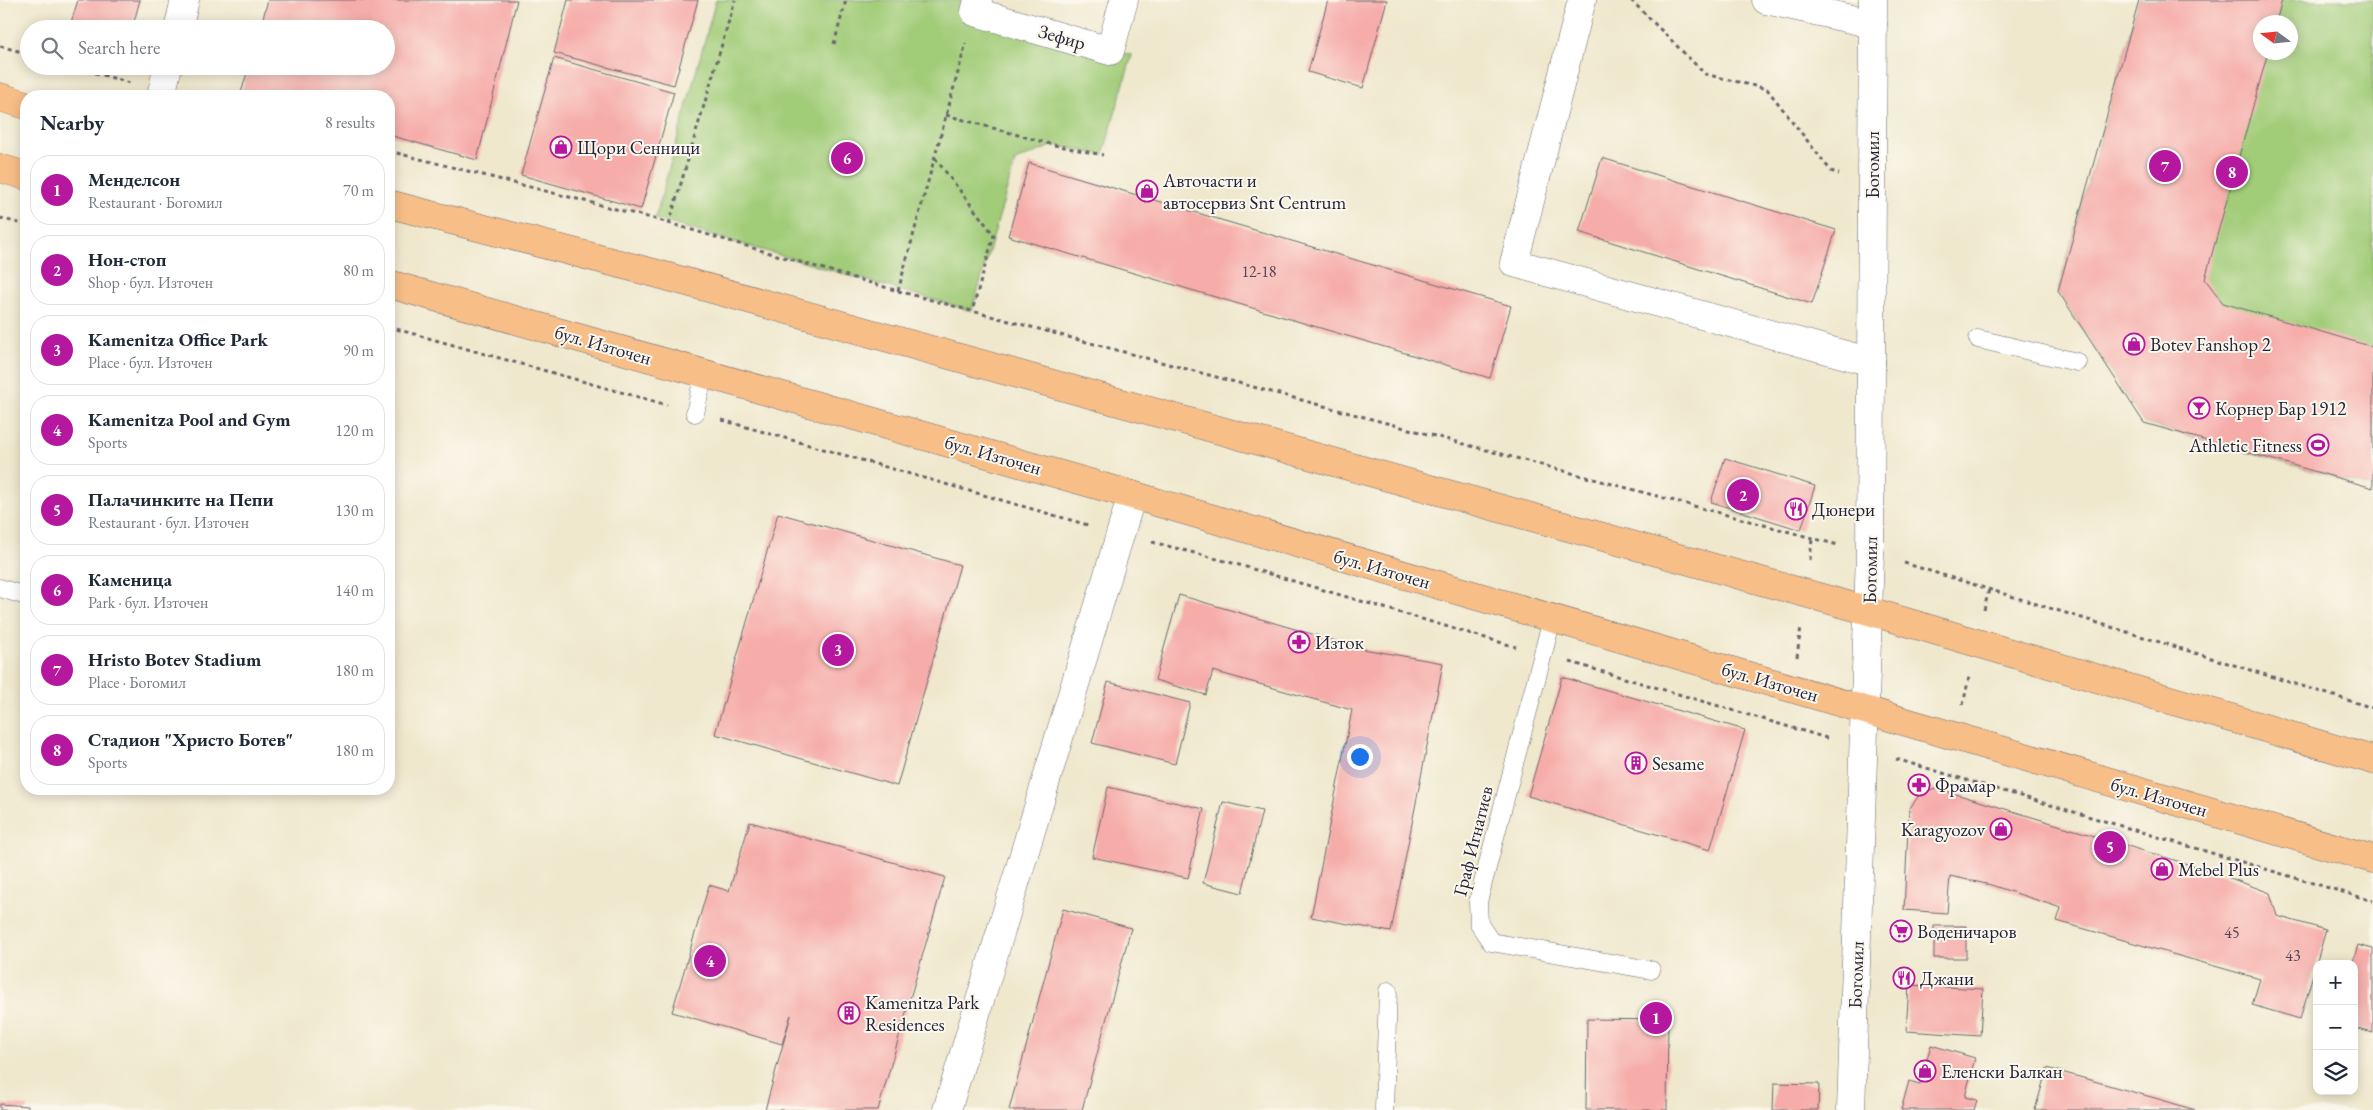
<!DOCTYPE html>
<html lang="en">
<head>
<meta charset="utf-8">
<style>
  body { margin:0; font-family:"EB Garamond",serif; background:#f6f6f7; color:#1f2937 }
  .controls { position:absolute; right:15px; bottom:15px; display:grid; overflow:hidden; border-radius:10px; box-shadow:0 2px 12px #0003 }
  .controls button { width:45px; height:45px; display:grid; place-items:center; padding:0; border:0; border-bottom:1px solid #e0e1e3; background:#fff; color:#1f2937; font:25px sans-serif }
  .compass { position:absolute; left:2253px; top:15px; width:45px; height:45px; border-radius:50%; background:#fff; box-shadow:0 2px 12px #0003; rotate:285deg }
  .you { position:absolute; left:1359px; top:756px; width:18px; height:18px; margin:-12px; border:4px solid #fff; border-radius:50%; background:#1a73e8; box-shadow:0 0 0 8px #1a73e833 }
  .badge { display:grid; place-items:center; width:32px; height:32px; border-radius:50%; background:#b5179e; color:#fff; font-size:16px; font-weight:700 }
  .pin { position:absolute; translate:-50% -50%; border:2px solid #fff; box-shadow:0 1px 5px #0006 }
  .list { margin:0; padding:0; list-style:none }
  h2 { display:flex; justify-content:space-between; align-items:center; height:65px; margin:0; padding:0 20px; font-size:21px }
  h2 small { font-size:16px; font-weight:400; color:#747a83 }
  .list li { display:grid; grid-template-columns:32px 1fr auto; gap:15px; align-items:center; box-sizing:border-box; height:70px; margin:0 10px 10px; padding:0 10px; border:1px solid #e0e1e3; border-radius:20px }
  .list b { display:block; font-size:19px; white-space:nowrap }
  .list p { margin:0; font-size:16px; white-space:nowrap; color:#747a83 }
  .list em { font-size:16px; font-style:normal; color:#747a83 }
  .icon { flex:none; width:28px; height:28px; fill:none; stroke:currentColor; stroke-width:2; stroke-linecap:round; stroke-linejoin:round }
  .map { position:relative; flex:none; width:2373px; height:1110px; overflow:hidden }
  .search { position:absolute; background:#fff; box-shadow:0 2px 12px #0003; left:20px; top:20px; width:375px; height:55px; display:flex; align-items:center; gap:12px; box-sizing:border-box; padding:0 18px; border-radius:28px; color:#747a83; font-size:19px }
  .panel { position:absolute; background:#fff; box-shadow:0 2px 12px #0003; left:20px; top:90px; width:375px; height:705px; border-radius:20px }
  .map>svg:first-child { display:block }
</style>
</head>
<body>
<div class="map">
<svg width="2373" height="1110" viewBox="0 0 2373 1110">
  <rect width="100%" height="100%" fill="#fbf7ec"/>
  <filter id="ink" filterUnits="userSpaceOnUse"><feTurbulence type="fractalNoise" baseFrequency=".02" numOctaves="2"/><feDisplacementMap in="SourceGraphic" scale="10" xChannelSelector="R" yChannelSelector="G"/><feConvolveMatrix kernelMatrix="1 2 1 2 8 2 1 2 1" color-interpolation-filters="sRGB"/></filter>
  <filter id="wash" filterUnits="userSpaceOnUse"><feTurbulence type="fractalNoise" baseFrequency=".0096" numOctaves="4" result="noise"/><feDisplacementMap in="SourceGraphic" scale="20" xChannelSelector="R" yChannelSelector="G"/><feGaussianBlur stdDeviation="1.12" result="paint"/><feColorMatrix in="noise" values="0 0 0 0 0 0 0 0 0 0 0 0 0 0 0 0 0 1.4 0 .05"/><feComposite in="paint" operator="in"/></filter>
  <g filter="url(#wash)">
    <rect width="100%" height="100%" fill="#efe8cd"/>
    <path fill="#a1cc78" stroke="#62775a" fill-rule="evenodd" d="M716,0H978L1110,51L1132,55L1103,155L1054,145L1015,161L972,311L655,219Z
      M2139,0H2373V488L2144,423L2058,291ZM2260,22H2290V52H2260Z"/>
    <g id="blocks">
      <path fill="#f6adaa" d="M78,0H140L132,29H69Z
        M268,0H517L477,160L389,135V96H252L241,93L249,66H386V29H260Z
        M568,0H698L674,85L554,53Z
        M1328,0H1387L1363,88L1308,72Z
        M2139,0H2282L2276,22H2260V52H2268L2205,279L2223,303L2373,347V488L2144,423L2058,291Z
        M554,58L674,92L641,209L521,175Z
        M1602,158L1836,230L1812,304L1579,232Z
        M1029,163L1511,306L1490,378L1008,236Z
        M1725,458L1815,486L1801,530L1711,502Z
        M778,513L960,565L897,786L715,734Z
        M1179,595L1363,649L1443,663L1391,932L1311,917L1352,710L1213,671L1206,695L1155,680Z
        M1562,677L1745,730L1710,850L1528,796Z
        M1108,682L1190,703L1175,764L1092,743Z
        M1108,787L1204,809L1188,878L1092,857Z
        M1936,788L2217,873L2270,893L2277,916L2326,930L2300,1019L2252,1005L2260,979L2057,921L2061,908L1991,885L1950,876L1947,913L1904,910L1909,809L1921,793Z
        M1223,802L1262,811L1242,893L1203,883Z
        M750,822L945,877L878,1110H765L791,1015L782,1044L672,1012L709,885L729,891Z
        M1063,909L1131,928L1082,1110H1009Z
        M1934,926H1966V958H1934Z
        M2358,945L2373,949V1033L2354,1028V964H2352Z
        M1909,985L1983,989L1980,1036L1906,1031Z
        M1587,1019L1668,1020L1667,1110H1586Z
        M1931,1045L1975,1058L1965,1097L1977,1100L1974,1110H1901L1909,1081L1920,1084Z
        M2047,1068L2162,1100L2195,1110H2035Z
        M1774,1083L1819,1084L1818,1110H1773Z
        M0,1104L28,1106V1110H0Z"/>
    </g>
  </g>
  <g filter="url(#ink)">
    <use href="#blocks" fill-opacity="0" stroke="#6a676e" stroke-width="1"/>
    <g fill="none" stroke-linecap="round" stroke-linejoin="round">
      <g stroke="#6a676e" stroke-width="19">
        <path id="service" d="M1978,339L2077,362
          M695,413L704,373
          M0,588L26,596
          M1552,619L1478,902L1479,924L1491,942L1651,970
          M1384,1110L1388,991"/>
      </g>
      <g stroke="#6a676e" stroke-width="29">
        <path id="minor" d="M978,0L975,12L1110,51L1124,0
          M1582,0L1514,263L1871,362
          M1766,0L1873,24
          M178,29L185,0
          M161,96L168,66
          M947,1110L1132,495"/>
      </g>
      <g stroke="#6a676e" stroke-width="29">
        <path id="tertiary" d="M1851,1110L1870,554L1873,0"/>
      </g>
      <g stroke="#6a676e" stroke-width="29">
        <path id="primary" d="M0,97L26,105
          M0,168L26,176
          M389,204L658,274L1869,611L2373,760
          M389,284L1132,495L2373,859"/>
      </g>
      <path stroke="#6a676e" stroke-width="3" stroke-dasharray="4 4" stroke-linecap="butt" d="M1631,0L1705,74L1767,89L1831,171L1839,174
        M834,44L846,0
        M0,46L29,54
        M72,66L130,83
        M946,115L1054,145L1103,155
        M389,151L655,219L898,291L1838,545
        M935,158L994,235L972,311
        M0,218L26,225
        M669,224L735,0
        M898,291L966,43
        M389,327L667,405
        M722,420L1088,525
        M1152,542L1229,562L1516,647
        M1810,560L1812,539
        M1904,563L2373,708
        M1984,610L1989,589
        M1797,657L1801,626
        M1570,662L1830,739
        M1963,705L1969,677
        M1896,759L2373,901"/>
      <use href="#service" stroke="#fff" stroke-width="18"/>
      <use href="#minor" stroke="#fff" stroke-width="28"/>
      <use href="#tertiary" stroke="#fff" stroke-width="28"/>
      <use href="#primary" stroke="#f7be88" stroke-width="28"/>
    </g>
  </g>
  <defs>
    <g id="shop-ring" transform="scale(1.125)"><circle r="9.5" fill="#fbf7ec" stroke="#b5179e" stroke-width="1.5"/><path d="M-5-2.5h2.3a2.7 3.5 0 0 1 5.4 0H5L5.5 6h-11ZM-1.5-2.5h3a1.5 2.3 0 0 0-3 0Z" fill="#b5179e"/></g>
    <g id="bar-ring" transform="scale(1.125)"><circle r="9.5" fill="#fbf7ec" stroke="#b5179e" stroke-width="1.5"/><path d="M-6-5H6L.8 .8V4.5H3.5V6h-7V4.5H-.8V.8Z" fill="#b5179e"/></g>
    <g id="stadium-ring" transform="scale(1.125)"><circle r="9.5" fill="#fbf7ec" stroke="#b5179e" stroke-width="1.5"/><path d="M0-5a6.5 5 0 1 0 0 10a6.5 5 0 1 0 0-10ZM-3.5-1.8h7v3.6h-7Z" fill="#b5179e"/></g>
    <g id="restaurant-ring" transform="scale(1.125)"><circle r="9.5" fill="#fbf7ec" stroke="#b5179e" stroke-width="1.5"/><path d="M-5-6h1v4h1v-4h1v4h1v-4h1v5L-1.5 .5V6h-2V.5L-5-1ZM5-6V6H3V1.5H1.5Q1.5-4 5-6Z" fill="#b5179e"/></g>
    <g id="pharmacy-ring" transform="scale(1.125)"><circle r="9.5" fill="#fbf7ec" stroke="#b5179e" stroke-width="1.5"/><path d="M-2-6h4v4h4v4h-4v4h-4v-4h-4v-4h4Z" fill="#b5179e"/></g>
    <g id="building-ring" transform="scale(1.125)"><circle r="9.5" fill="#fbf7ec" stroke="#b5179e" stroke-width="1.5"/><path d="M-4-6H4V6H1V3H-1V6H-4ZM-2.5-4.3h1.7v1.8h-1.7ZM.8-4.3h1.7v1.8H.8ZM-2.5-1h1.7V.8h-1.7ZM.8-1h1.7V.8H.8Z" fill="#b5179e"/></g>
    <g id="supermarket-ring" transform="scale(1.125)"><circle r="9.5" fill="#fbf7ec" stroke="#b5179e" stroke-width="1.5"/><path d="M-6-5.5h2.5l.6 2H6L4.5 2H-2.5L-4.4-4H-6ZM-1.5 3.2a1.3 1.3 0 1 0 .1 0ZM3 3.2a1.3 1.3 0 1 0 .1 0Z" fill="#b5179e"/></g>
  </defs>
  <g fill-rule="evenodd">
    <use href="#shop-ring" x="561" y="147"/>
    <use href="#shop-ring" x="1147" y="191"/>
    <use href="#shop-ring" x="2134" y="344"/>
    <use href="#bar-ring" x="2199" y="408"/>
    <use href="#stadium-ring" x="2318" y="445"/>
    <use href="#restaurant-ring" x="1796" y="509"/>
    <use href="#pharmacy-ring" x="1299" y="642"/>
    <use href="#building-ring" x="1636" y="763"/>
    <use href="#pharmacy-ring" x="1919" y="785"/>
    <use href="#shop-ring" x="2001" y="829"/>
    <use href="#shop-ring" x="2162" y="869"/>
    <use href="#supermarket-ring" x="1901" y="931"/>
    <use href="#restaurant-ring" x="1904" y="978"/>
    <use href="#building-ring" x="849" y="1013"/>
    <use href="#shop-ring" x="1925" y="1071"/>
  </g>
  <g text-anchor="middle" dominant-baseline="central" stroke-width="4" stroke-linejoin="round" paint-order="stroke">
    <g font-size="16" fill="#574557">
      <text x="1259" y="271">12-18</text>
      <text x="2232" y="932">45</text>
      <text x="2293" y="955">43</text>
    </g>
    <g font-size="19" fill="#22223b" stroke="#fbf7ec">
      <text transform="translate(1062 37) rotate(16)">Зефир</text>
      <text transform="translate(1872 165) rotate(-90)">Богомил</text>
      <text transform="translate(603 345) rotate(16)">бул. Източен</text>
      <text transform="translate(993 455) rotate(16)">бул. Източен</text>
      <text transform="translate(1382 569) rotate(16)">бул. Източен</text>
      <text transform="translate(1870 570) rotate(-89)">Богомил</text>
      <text transform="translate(1770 682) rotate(16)">бул. Източен</text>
      <text transform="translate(2159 797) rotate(16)">бул. Източен</text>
      <text transform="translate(1473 841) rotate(-76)">Граф Игнатиев</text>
      <text transform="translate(1856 975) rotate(-88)">Богомил</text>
    </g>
    <g font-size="19" fill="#22223b" stroke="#fbf7ec" text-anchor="start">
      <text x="577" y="147">Щори Сенници</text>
      <text x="1163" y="180">Авточасти и<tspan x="1163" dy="22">автосервиз Snt Centrum</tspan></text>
      <text x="2150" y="344">Botev Fanshop 2</text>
      <text x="2215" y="408">Корнер Бар 1912</text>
      <text x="2302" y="445" text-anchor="end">Athletic Fitness</text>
      <text x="1812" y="509">Дюнери</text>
      <text x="1315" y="642">Изток</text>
      <text x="1652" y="763">Sesame</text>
      <text x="1935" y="785">Фрамар</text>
      <text x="1985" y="829" text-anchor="end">Karagyozov</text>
      <text x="2178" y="869">Mebel Plus</text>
      <text x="1917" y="931">Воденичаров</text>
      <text x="1920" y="978">Джани</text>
      <text x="865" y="1002">Kamenitza Park<tspan x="865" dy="22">Residences</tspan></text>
      <text x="1941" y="1071">Еленски Балкан</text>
    </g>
  </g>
</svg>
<div class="controls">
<button>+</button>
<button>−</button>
<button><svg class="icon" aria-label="layers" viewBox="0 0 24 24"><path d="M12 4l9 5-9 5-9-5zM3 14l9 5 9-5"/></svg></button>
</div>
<svg class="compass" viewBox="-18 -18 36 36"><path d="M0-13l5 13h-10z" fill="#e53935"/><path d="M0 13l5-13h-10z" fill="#747a83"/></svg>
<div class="you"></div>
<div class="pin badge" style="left:1656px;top:1018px">1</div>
<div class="pin badge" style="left:1743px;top:495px">2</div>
<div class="pin badge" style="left:838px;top:650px">3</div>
<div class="pin badge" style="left:710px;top:961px">4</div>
<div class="pin badge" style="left:2110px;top:847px">5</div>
<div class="pin badge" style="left:847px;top:158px">6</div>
<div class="pin badge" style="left:2165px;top:166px">7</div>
<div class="pin badge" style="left:2232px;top:172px">8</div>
<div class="search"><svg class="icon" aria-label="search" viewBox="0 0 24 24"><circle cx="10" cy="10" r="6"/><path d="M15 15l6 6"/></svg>Search here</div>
<section class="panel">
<h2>Nearby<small>8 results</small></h2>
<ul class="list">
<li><span class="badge">1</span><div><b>Менделсон</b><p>Restaurant · Богомил</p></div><em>70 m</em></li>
<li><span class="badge">2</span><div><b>Нон-стоп</b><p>Shop · бул. Източен</p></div><em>80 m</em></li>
<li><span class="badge">3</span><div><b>Kamenitza Office Park</b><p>Place · бул. Източен</p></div><em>90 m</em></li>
<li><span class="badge">4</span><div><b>Kamenitza Pool and Gym</b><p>Sports</p></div><em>120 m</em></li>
<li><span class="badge">5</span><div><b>Палачинките на Пепи</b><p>Restaurant · бул. Източен</p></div><em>130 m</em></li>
<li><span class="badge">6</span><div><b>Каменица</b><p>Park · бул. Източен</p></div><em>140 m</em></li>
<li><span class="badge">7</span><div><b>Hristo Botev Stadium</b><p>Place · Богомил</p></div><em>180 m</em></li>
<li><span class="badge">8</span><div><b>Стадион &quot;Христо Ботев&quot;</b><p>Sports</p></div><em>180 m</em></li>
</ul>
</section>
</div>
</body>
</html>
